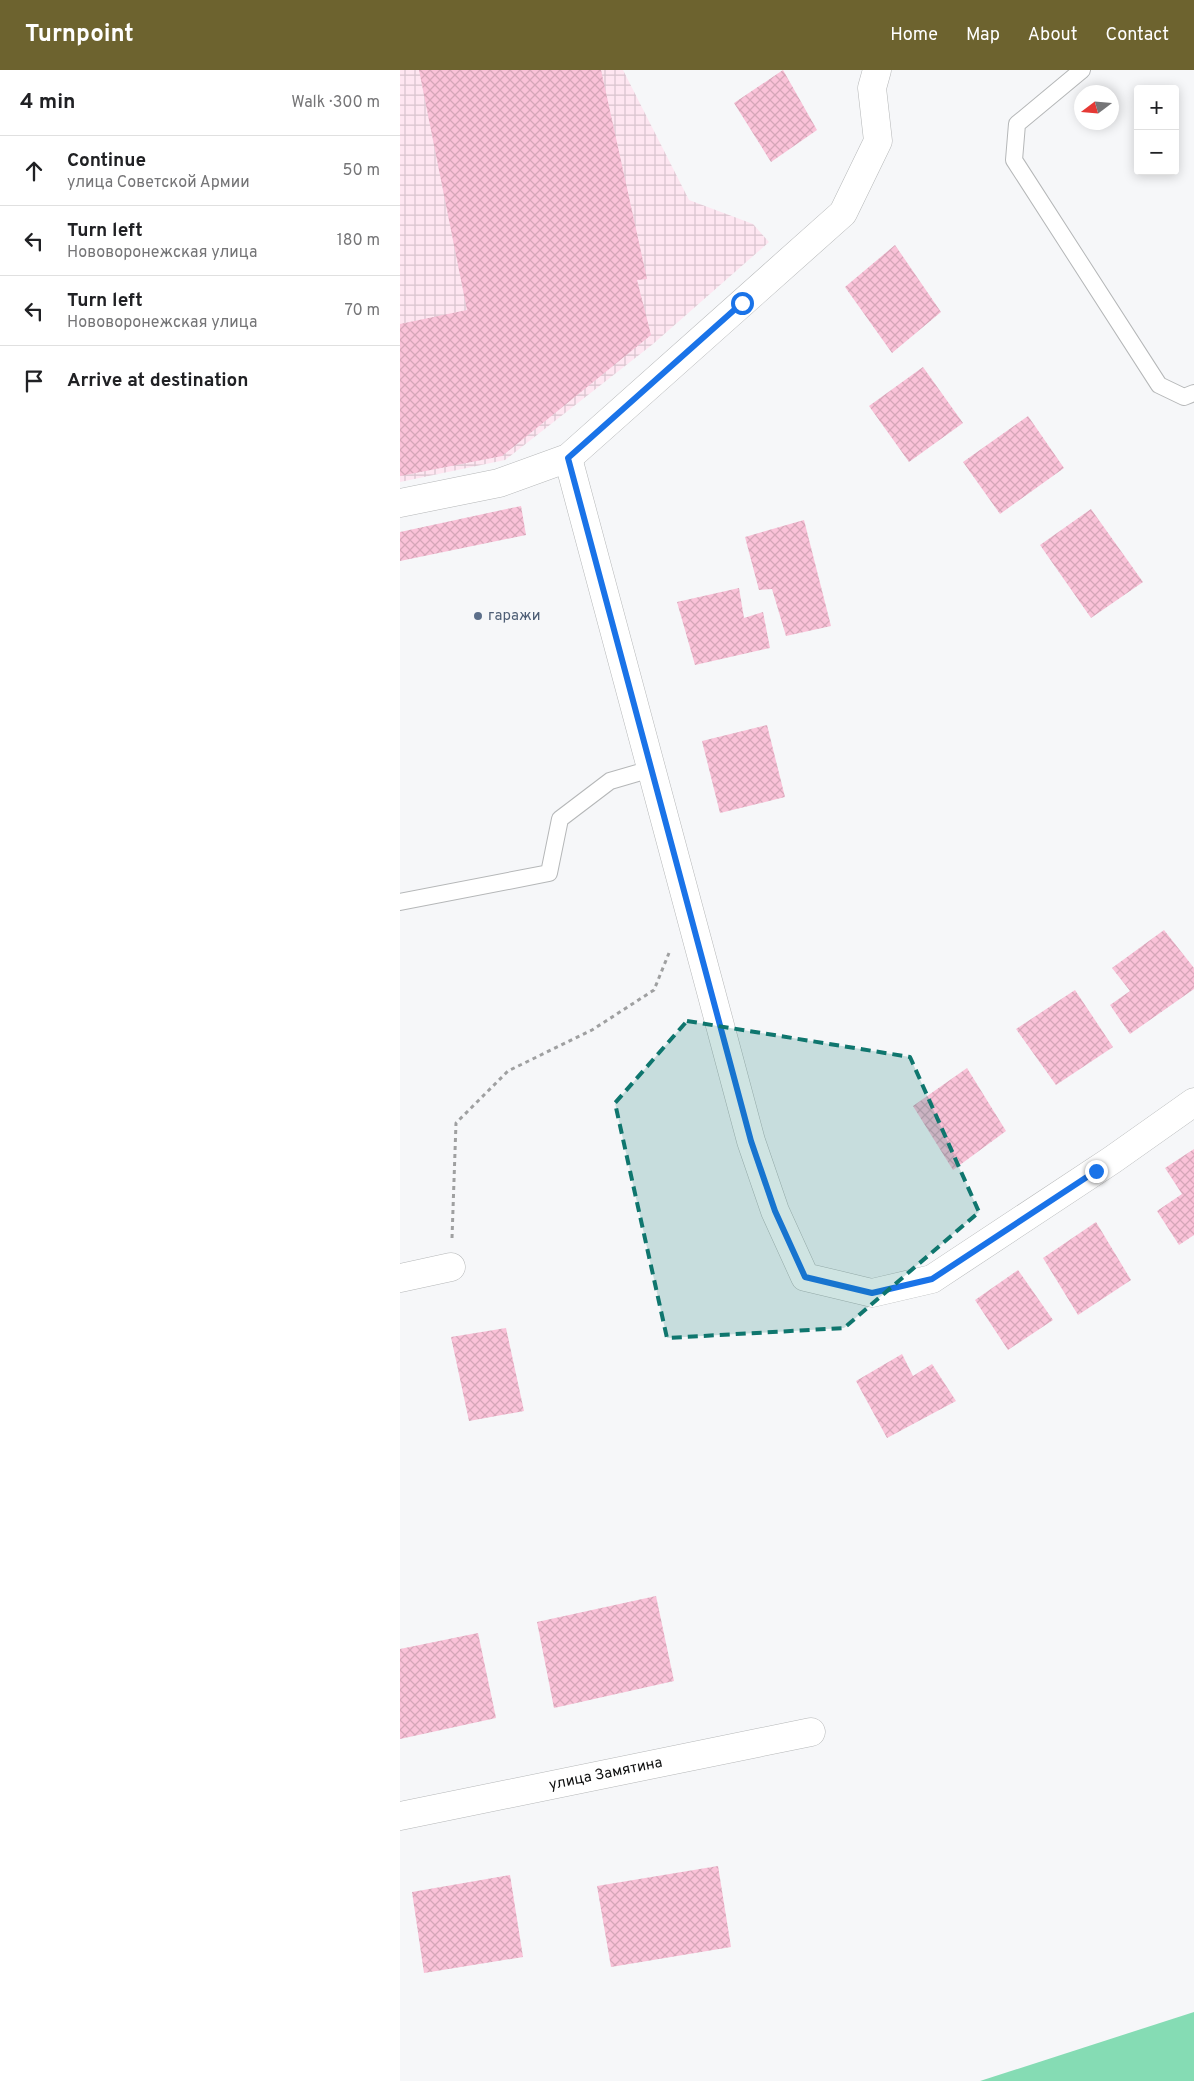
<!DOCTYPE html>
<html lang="en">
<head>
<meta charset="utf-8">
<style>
  body { margin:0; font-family:Overpass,sans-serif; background:#f6f6f6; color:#202124 }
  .controls { position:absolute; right:15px; top:15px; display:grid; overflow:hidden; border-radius:5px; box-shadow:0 2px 12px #0003 }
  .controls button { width:45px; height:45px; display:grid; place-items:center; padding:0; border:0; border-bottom:1px solid #e0e0e0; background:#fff; color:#202124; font:25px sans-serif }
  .compass { position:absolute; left:674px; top:15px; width:45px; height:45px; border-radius:50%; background:#fff; box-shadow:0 2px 12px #0003; rotate:254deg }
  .stop { position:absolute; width:15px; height:15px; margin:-11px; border:4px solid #1a73e8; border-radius:50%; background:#fff }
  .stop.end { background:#1a73e8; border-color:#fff; box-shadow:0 1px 5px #0008 }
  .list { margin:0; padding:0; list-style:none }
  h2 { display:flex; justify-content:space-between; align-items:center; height:65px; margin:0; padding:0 20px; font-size:21px }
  h2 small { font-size:16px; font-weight:400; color:#757577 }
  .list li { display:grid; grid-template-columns:32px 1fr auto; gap:15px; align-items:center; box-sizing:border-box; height:70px; padding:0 20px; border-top:1px solid #e0e0e0 }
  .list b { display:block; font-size:19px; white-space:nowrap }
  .list p { margin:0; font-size:16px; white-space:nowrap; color:#757577 }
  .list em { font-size:16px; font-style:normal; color:#757577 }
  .icon { flex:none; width:28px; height:28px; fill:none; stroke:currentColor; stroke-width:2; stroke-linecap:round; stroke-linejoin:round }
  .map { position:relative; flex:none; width:794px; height:2011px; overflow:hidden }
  header { display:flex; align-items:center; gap:30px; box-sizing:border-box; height:70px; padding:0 25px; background:#6d632f; color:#fff }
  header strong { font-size:24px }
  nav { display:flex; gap:28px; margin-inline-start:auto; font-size:18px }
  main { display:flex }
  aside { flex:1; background:#fff }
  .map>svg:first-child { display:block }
</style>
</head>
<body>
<header>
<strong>Turnpoint</strong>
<nav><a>Home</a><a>Map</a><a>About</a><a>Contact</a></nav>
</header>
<main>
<aside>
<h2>4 min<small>Walk · 300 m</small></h2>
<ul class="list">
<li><svg class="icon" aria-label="ahead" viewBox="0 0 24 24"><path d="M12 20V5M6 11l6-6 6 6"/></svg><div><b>Continue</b><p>улица Советской Армии</p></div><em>50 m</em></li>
<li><svg class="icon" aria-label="left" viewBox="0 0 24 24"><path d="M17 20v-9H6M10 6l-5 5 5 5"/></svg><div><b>Turn left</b><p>Нововоронежская улица</p></div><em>180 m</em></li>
<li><svg class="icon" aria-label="left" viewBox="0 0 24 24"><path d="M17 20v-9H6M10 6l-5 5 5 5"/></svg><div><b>Turn left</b><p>Нововоронежская улица</p></div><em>70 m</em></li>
<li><svg class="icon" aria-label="arrive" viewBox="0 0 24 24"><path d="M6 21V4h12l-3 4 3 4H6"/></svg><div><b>Arrive at destination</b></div></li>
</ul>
</aside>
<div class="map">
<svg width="794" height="2011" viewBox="0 0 794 2011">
  <defs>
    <pattern id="industrial-grid" width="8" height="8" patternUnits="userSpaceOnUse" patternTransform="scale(1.25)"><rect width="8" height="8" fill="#fee6f1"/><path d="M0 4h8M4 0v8" fill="none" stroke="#d8c4ce"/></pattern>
    <pattern id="building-cross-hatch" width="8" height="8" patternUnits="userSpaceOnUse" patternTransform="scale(1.25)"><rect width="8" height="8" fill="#fac2d8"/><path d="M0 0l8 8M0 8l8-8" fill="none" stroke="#d5a6b8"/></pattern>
  </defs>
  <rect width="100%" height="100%" fill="#f6f7f9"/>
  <path fill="url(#industrial-grid)" d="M0,0H223L289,130L353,154L369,172L253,274L105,390L0,412Z"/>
  <path fill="#85dcb4" d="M794,1942V2011H580Z"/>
  <path fill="url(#building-cross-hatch)" d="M19,0H201L247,209L237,210L251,265L102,386L0,406V254L67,240Z
    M383,0L417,60L371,92L334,33Z
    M495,175L541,242L492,283L445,217Z
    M523,297L563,353L509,392L469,336Z
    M628,346L664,398L600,444L563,392Z
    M121,436L126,465L0,491V462Z
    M691,439L743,512L691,548L640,475Z
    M404,450L431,556L386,566L372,519L359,520L345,467Z
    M339,518L344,548L363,542L370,578L295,595L277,532Z
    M367,655L385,727L320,743L302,671Z
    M764,860L794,898V919L730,964L710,935L730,921L712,898Z
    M675,920L713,977L656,1015L616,959Z
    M567,998L606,1061L553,1100L513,1036Z
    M794,1079V1165L779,1175L757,1141L782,1124L765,1098Z
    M696,1152L731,1210L678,1245L643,1188Z
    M618,1200L653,1250L608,1280L575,1230Z
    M106,1258L124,1341L69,1351L51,1267Z
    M502,1284L513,1306L532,1294L556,1331L487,1368L456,1311Z
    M256,1526L274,1611L154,1638L137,1552Z
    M78,1563L96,1648L0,1669V1579Z
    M318,1796L331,1877L211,1897L197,1816Z
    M110,1805L123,1887L24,1903L12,1822Z"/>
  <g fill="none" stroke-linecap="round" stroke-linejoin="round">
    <g stroke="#b5b7b8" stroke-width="18">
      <path id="lane" d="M682,0L617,54L614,90L759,315L784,327L794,323
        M0,832L149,803L160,749L210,711L251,699"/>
    </g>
    <g stroke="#b5b7b8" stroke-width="29">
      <g id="street">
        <path d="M168,388L351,1071L375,1141L405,1207L472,1223L532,1209L712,1090L794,1032"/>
        <path d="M0,433L99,413L168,388L443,143L478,71L472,18L477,0"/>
        <path d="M0,1208L51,1197"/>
        <path id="s1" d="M0,1746L411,1662"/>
      </g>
    </g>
    <path stroke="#9fa0a1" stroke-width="3" stroke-dasharray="4 4" stroke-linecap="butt" d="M52,1168L56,1053L108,1001L192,960L254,920L269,883"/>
    <use href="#lane" stroke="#fff" stroke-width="16"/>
    <use href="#street" stroke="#fff" stroke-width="28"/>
  </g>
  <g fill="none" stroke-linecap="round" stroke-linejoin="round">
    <path stroke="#1a73e8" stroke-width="6" d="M342,233L168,388L351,1071L375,1141L405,1207L472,1223L532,1209L696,1101"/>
  </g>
  <path fill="#0f766e" fill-opacity="0.2" stroke="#0f766e" stroke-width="4" stroke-dasharray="10 6" stroke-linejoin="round" d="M287,951L510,987L579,1142L444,1258L267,1268L215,1033Z"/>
  <circle fill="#5c6f8a" stroke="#f6f7f9" stroke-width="2" cx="78" cy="546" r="5"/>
  <g text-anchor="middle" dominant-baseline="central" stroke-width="5" stroke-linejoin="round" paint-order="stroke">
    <g font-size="15" fill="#4e5e75" stroke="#f6f7f9" text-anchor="start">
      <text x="88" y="546">гаражи</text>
    </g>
    <g font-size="15" fill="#0f1010" stroke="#f6f7f9">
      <text stroke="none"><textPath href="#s1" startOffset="210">улица Замятина</textPath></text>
    </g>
  </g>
</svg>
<div class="controls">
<button>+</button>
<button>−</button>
</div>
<svg class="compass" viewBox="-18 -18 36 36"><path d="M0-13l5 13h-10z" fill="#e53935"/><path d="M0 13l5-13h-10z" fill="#757577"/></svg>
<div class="stop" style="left:342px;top:233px"></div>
<div class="stop end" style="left:696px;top:1101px"></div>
</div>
</main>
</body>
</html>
